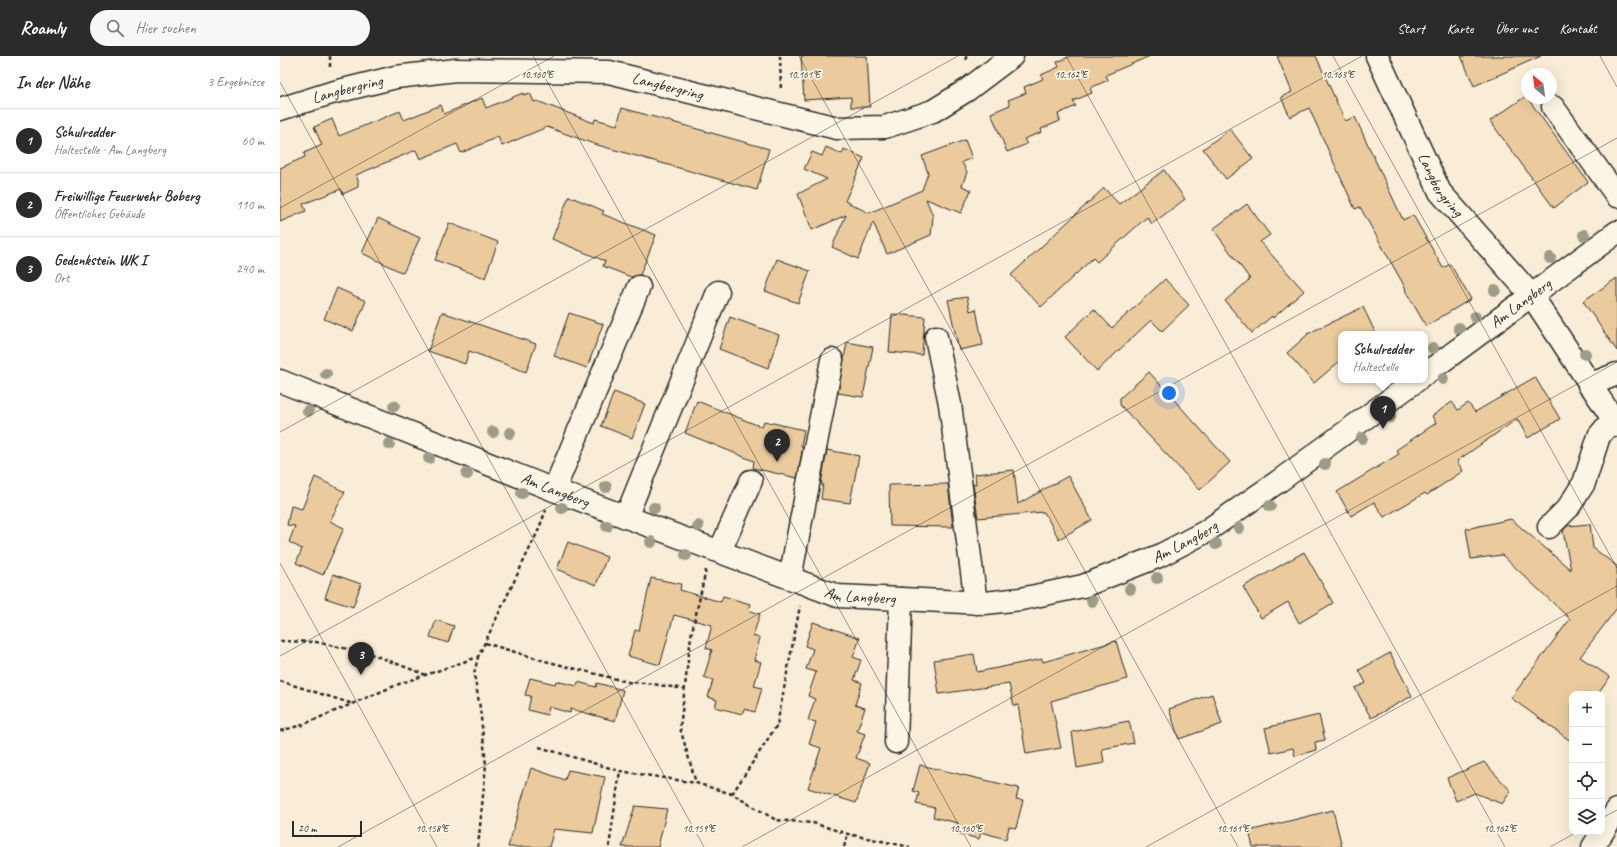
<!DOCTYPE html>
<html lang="de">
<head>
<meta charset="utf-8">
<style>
  body { margin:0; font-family:Caveat,sans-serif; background:#f7f7f7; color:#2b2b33 }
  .controls { position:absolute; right:12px; bottom:12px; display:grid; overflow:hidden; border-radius:8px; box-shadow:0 4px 16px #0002 }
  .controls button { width:36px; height:36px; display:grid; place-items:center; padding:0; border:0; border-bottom:1px solid #e1e1e2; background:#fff; color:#2b2b33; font:20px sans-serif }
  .compass { position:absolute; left:1241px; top:12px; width:36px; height:36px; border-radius:50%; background:#fff; box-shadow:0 4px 16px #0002; rotate:331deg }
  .scale { position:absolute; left:12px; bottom:10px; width:70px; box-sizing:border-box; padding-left:4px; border:2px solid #2b2b2b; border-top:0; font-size:11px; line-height:14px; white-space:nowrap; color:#2b2b2b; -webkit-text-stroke:3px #fcf5e5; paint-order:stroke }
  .you { position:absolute; left:889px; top:337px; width:14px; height:14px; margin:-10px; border:3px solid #fff; border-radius:50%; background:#1a73e8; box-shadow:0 0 0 6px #1a73e833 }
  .badge { display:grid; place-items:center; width:26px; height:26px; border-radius:50%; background:#2b2b2b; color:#fff; font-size:13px; font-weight:700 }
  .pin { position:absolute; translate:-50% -33px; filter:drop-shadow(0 1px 2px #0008) }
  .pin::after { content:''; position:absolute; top:21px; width:14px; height:12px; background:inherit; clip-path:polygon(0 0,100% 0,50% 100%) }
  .popup { position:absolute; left:1058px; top:275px; width:90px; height:52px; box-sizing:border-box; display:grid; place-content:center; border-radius:8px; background:#fff; filter:drop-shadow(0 1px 3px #0005); font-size:13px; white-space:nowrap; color:#7c7c81 }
  .popup b { font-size:15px; color:#2b2b33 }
  .popup::after { content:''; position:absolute; left:50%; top:100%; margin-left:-8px; border:8px solid transparent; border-top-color:#fff }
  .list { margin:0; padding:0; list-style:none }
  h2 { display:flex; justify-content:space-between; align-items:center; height:52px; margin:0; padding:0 16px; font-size:17px }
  h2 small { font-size:13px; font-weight:400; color:#7c7c81 }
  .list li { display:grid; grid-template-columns:26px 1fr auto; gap:12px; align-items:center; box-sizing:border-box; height:64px; padding:0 16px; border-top:1px solid #e1e1e2 }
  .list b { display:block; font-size:15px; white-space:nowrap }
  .list p { margin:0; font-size:13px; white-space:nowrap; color:#7c7c81 }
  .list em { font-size:13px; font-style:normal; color:#7c7c81 }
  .icon { flex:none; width:22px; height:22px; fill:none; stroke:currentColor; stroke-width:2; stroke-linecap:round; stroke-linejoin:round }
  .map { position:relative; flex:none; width:1337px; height:791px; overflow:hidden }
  header { display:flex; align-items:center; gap:24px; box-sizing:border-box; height:56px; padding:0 20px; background:#2b2b2b; color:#fff }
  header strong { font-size:19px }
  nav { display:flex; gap:22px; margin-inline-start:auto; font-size:14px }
  .search { width:280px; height:36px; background:#f7f7f7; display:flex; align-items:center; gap:10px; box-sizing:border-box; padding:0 14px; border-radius:22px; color:#7c7c81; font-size:15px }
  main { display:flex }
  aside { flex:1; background:#fff }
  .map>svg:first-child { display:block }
</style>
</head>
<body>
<header>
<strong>Roamly</strong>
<div class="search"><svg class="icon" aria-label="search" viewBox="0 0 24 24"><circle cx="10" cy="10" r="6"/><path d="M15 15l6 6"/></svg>Hier suchen</div>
<nav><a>Start</a><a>Karte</a><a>Über uns</a><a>Kontakt</a></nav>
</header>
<main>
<aside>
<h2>In der Nähe<small>3 Ergebnisse</small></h2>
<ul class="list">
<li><span class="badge">1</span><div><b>Schulredder</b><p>Haltestelle · Am Langberg</p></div><em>60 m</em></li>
<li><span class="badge">2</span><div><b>Freiwillige Feuerwehr Boberg</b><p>Öffentliches Gebäude</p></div><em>110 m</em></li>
<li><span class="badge">3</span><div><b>Gedenkstein WK I</b><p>Ort</p></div><em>240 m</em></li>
</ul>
</aside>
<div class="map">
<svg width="1337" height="791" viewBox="0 0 1337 791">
  <rect width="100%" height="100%" fill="#f9edd7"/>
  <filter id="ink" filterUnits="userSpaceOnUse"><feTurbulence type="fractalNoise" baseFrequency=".025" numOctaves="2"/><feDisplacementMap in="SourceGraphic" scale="8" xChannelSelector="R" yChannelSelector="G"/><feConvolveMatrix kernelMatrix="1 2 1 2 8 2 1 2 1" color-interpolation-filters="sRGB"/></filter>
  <g filter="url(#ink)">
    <path fill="#ebcb9d" stroke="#2b2b2b" d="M521,0H587L590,51H571V41L524,44Z
      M791,0H870L826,19L828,24L810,32L812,37L793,45L796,50L778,58L780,65L761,73L762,76L744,83L747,88L727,96L711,57L730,49L728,44L746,37L744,31L763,23L761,19L779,11L777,6Z
      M997,0H1036L1065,65L1075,61L1123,164L1133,159L1163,212L1170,208L1191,243L1146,270L1125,234L1126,233L1080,151L1075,153L1029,52L1010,61L1001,41L1012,36Z
      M1181,0H1261L1194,30Z
      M243,37V39L250,37L254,46L257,45L314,67L315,63L337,69L342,52L489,93L477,134L314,88L267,71L222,90L218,81L181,97L177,88L140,103L136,94L76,119L78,124V131L63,138L61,133L23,148L26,155L0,166V112L25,101L24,97L42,89L34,71L52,63L59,80L120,55L124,64L161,49L164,58L202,42L206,52Z
      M1246,40L1308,126L1274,152L1210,65Z
      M950,73L973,103L946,123L923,93Z
      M685,84L692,102L682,106L687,116L682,130L691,134L681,157L646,143L653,160L651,179L607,198L593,166L578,203L552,191L566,159L532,174L518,138L547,123L524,113L532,96L542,100L546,91L562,98L564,93L584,102L565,145L589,157L642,134L648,117L642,100Z
      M884,114L905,143L872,168L867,161L817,206L813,202L761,251L731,219L824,132L839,148Z
      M289,140L324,155L322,158L376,179L360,219L351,221L323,210L325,205L272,183Z
      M967,148L990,179L980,186L1024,235L993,262L992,260L972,277L945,245L970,223L933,173Z
      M98,162L140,182L123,217L82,197Z
      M169,167L218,186L205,222L155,204Z
      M497,203L530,215L518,247L485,235Z
      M1337,222V295L1303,245Z
      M885,223L909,249L882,275L871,264L817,315L785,281L814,253L832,272Z
      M57,232L86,245L73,275L44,263Z
      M687,241L690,255L696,253L703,289L679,294L668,244Z
      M1083,251L1096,278H1061V304L1034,327L1007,297L1028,278H1027Z
      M162,256L256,288L246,316L189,295L185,308L148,295Z
      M289,257L323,268L307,312L274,300Z
      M612,258L645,261L642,299L609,296Z
      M450,261L499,279L488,312L439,293Z
      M567,286L593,291L583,341L558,337Z
      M869,316L950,406L920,434L840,349V342Z
      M1255,321L1280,363L1248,382L1237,363L1177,405L1183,415L1147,439L1145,437L1104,461L1094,446L1071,460L1057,436L1119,398L1116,394L1156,367L1152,360L1172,346L1178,354L1188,347L1195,356Z
      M334,336L365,348L352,382L321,370Z
      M417,345L482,371L484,365L524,374L521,390H523L517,422L473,412L474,405L405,377Z
      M547,394L579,400L570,447L541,443L543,428H541Z
      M734,414L738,448L788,420L812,464L779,483L764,456L698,462L693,428H696L695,418Z
      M35,421L65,436L50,465L64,472L43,519L16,507L22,493L9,486L15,470L7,469L11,450L22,453Z
      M668,428L673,471L610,470L609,429Z
      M1231,463L1291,514L1283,475L1287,470L1310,468L1313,492L1337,510V552L1300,601L1330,621L1318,638H1292V686L1231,642L1290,563L1222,499L1191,503L1186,473Z
      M288,486L327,501L316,529L277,513Z
      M1024,496L1053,547L1019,567L1008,546L981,562L963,531Z
      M53,518L81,528L73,551L45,542Z
      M371,522L401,528L400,534L441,546L443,540L470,548L468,554L480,558L473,580L480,582L474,604L481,606L474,630L482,632L475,656L464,653L462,658L435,651L437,644L428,641L433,624L424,621L432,594L426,592L432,569L394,559L380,609L348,600L355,574L359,575Z
      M156,564L174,570L168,587L150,581Z
      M533,566L580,582L573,601L581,604L574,624L582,627L575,649L585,652L577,675L585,678L576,702L590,707L576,747L528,732L541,692L529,688L536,666L528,664L535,643L528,640L536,616L526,613L533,593L525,590Z
      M836,585L847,623L771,645L781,692L746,698L738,649L734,650L729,628L659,638L654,604L694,598L697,616L762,603L763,606Z
      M1110,597L1132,640L1091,662L1075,632L1086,627L1079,614Z
      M250,622L275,628L276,625L297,630L298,626L316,631L317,627L343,634L335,665L291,653L290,657L269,651L267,659L248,654L251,640L245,639Z
      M932,638L942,668L899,683L889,653Z
      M1039,659L1045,684L1035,686L1036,694L1015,700L1013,692L991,697L985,672Z
      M849,665L854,687L822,693L824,707L797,712L792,676Z
      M1204,706L1231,735L1222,748L1195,737L1176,745L1167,722Z
      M640,709L739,732L736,743L743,744L736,772L729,771L726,783L701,776L699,783L676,777L678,767L653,761L655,752L636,748L639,737L633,735Z
      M251,712L285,724L288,714L325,721L313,777L274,773L269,791H228Z
      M355,750L387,753L378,791H342Z
      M1053,754L1062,791H973L969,775Z"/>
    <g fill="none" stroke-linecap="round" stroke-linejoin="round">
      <g stroke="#2b2b2b" stroke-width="25">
        <g id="minor">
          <path id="s1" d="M1097,0L1160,136L1252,240L1337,369"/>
          <path d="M1273,51L1337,140"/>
          <path id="s2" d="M0,53L51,37L116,21L176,14L329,16L557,72L605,71L653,55L687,34L732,0"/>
          <path d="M656,281L670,348L696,547"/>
          <path id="s3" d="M1145,318L1337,176"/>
          <path id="s4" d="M0,325L274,434L558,540L705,547L741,543L803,530L879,500L925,476L999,425L1137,324"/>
          <path d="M1309,329L1337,318"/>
          <path d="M274,434L359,231"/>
          <path d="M346,461L438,236"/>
          <path d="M1269,471L1288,452L1304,427L1319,380L1333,363"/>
          <path d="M440,495L471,425"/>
          <path d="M510,522L552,304"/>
          <path d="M616,686L621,543"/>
          <path d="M1313,791L1337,754"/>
        </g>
      </g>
      <path stroke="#2b2b2b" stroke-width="2.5" stroke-dasharray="4 3" stroke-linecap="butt" d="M50,0V14
        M500,0L501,35
        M686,0V6
        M426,514L411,580L400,672L416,727L452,738L496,764L533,767L568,778L630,791
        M0,585L36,586L91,598L146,619
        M205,587L265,605L348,626L366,627L405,633
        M0,625L73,648
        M0,675L22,669L119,628L198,601L258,475L266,454
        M259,691L340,715L416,727
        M452,738L497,669L520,550
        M198,791L206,709L200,652L194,618L198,601
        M329,791L340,715
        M564,791L568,778"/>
      <use href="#minor" stroke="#fcf5e5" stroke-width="22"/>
    </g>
    <g fill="#9c9c88">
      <circle cx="1304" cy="179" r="6"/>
      <circle cx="1270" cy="202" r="6"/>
      <circle cx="1215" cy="234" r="6"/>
      <circle cx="1195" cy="261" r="6"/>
      <circle cx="1179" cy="272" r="6"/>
      <circle cx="1153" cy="292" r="6"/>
      <circle cx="1305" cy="298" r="6"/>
      <circle cx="46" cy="318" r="6"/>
      <circle cx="1163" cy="323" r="6"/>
      <circle cx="114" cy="350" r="6"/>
      <circle cx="28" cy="355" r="6"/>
      <circle cx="1110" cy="361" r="6"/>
      <circle cx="213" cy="376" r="6"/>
      <circle cx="230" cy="377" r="6"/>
      <circle cx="1082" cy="382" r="6"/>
      <circle cx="109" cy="388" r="6"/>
      <circle cx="149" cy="402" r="6"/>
      <circle cx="1045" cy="408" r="6"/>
      <circle cx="187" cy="418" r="6"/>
      <circle cx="326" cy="431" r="6"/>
      <circle cx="242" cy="437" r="6"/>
      <circle cx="990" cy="450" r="6"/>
      <circle cx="282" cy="452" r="6"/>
      <circle cx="374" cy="452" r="6"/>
      <circle cx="327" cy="470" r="6"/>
      <circle cx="418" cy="470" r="6"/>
      <circle cx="959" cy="472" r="6"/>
      <circle cx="371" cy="486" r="6"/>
      <circle cx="936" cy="488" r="6"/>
      <circle cx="406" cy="499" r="6"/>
      <circle cx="877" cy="522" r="6"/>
      <circle cx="850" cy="533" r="6"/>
      <circle cx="812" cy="545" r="6"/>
    </g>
  </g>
  <path fill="none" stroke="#2b2b2b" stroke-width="1" stroke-opacity="0.45" d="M253,0L691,791M519,0L958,791M786,0L1225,791M1053,0L1337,512M1320,0L1337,31M0,26L424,791M0,152L274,0M0,376L678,0M0,507L157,791M0,600L1082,0M1322,762L1337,754M58,791L1337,82M462,791L1337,306M866,791L1337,530M1270,791L1297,776"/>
  <g text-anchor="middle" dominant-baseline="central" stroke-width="3.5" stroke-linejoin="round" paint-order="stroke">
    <g font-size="16" fill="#2b2b2b" stroke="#fcf5e5">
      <text stroke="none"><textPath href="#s2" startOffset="394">Langbergring</textPath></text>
      <text stroke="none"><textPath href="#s2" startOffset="70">Langbergring</textPath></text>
      <text stroke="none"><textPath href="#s1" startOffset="144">Langbergring</textPath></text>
      <text stroke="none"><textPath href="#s3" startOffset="119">Am Langberg</textPath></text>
      <text stroke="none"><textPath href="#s4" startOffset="296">Am Langberg</textPath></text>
      <text stroke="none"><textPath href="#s4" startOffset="956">Am Langberg</textPath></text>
      <text stroke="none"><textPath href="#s4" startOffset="620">Am Langberg</textPath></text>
    </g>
  </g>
  <g font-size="10" text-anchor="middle" fill="#2b2b2b" stroke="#fcf5e5" stroke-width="3.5" stroke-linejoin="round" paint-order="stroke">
    <text x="257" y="22">10.160°E</text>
    <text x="524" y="22">10.161°E</text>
    <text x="791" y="22">10.162°E</text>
    <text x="1058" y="22">10.163°E</text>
    <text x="152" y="776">10.158°E</text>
    <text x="419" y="776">10.159°E</text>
    <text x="686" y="776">10.160°E</text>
    <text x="953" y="776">10.161°E</text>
    <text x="1220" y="776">10.162°E</text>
  </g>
</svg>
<div class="controls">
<button>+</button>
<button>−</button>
<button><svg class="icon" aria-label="locate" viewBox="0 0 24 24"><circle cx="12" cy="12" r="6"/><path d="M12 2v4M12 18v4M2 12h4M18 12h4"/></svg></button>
<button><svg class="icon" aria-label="layers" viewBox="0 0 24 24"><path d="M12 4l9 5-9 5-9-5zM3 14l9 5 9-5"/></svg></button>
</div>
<svg class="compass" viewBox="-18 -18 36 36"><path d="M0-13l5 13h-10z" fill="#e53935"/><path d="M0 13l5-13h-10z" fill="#7c7c81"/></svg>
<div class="scale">20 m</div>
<div class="you"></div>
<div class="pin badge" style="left:1103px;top:373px">1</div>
<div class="popup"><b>Schulredder</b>Haltestelle</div>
<div class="pin badge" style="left:497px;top:406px">2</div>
<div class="pin badge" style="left:81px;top:619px">3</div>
</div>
</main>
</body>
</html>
